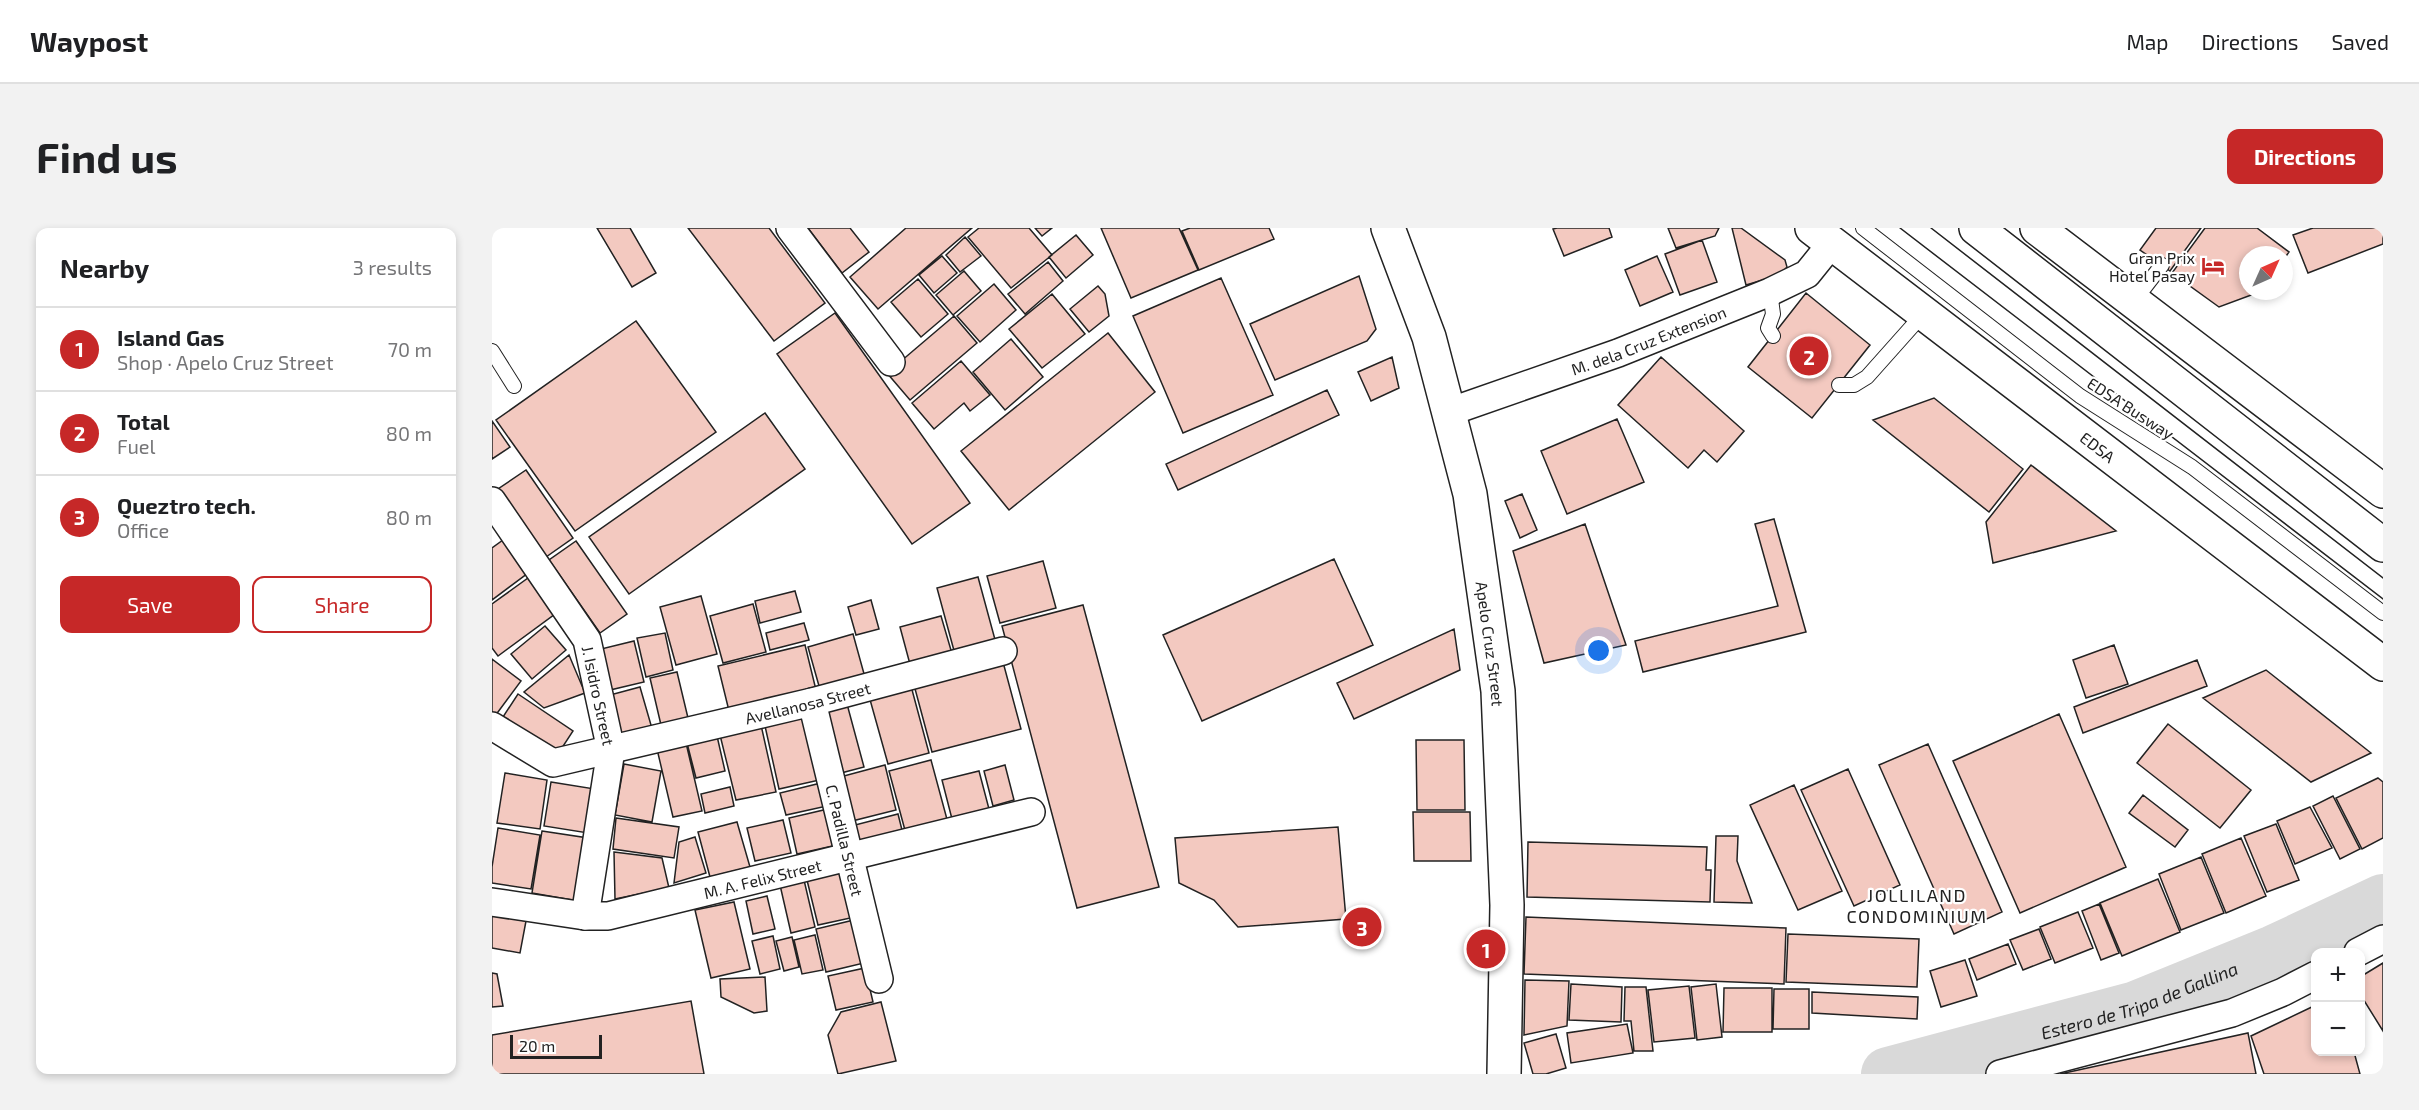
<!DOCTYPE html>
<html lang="en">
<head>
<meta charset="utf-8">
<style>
  body { margin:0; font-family:"Exo 2",sans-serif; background:#f2f2f2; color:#202124 }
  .controls { position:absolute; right:18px; bottom:18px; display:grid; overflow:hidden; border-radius:12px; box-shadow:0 3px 9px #0003 }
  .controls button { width:54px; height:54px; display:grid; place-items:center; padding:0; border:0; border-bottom:2px solid #e0e0e0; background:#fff; color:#202124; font:30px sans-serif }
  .compass { position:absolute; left:1747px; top:18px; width:54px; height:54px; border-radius:50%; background:#fff; box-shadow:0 3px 9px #0003; rotate:45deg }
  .scale { position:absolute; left:18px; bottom:15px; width:92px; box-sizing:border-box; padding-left:6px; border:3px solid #222; border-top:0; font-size:16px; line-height:21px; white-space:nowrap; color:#222; -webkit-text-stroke:4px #fff; paint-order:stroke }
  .you { position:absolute; left:1107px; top:423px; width:21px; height:21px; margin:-15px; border:4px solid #fff; border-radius:50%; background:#1a73e8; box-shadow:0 0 0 9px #1a73e833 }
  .badge { display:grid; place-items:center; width:39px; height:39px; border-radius:50%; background:#c62828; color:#fff; font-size:20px; font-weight:700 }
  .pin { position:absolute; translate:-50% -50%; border:3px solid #fff; box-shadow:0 2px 6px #0006 }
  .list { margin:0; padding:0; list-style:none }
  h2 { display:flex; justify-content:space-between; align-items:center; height:78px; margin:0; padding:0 24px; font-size:26px }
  h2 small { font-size:20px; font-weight:400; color:#757577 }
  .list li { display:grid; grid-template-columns:39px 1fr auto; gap:18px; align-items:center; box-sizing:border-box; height:84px; padding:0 24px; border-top:2px solid #e0e0e0 }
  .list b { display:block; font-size:22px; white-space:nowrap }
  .list p { margin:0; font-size:20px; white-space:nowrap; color:#757577 }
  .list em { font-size:20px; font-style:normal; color:#757577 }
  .actions { display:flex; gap:12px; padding:18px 24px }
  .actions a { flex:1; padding:14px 0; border:2px solid #c62828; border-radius:12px; text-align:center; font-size:21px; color:#c62828 }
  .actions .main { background:#c62828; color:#fff }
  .map { position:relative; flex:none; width:1891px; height:846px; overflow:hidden; border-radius:12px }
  header { display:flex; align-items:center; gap:36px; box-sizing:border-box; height:84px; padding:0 30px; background:#fff; border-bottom:2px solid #e0e0e0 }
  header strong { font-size:28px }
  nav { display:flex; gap:33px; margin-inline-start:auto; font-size:21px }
  .intro { display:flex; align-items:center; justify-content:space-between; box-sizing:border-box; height:144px; padding:0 36px }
  h1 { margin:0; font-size:42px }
  .button { padding:15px 27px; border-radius:12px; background:#c62828; color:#fff; font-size:21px; font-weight:700 }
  main { display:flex; gap:36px; padding:0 36px }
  aside { flex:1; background:#fff; border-radius:12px; box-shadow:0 3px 9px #0003 }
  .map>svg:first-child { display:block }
</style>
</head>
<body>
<header>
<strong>Waypost</strong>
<nav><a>Map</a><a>Directions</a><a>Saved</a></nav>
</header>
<div class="intro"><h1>Find us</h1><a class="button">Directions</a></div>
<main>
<aside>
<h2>Nearby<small>3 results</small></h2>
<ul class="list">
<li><span class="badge">1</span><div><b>Island Gas</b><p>Shop · Apelo Cruz Street</p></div><em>70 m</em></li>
<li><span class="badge">2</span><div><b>Total</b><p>Fuel</p></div><em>80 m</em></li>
<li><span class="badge">3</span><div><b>Queztro tech.</b><p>Office</p></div><em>80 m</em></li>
</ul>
<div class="actions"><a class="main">Save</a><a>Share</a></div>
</aside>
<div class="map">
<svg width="1891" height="846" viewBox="0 0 1891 846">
  <rect width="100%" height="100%" fill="#fff"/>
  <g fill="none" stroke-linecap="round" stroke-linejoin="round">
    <path stroke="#d9d9d9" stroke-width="54" id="s1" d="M1396,846L1644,780L1782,724L1891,673"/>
  </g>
  <path fill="#f3c9c0" stroke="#222" stroke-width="1.5" d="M105,0H138L164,45L140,59Z
    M196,0H277L333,75L282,113Z
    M316,0H358L377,24L350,45Z
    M414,0H480L386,81L358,49Z
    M487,0H537L560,27L519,60L476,9Z
    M543,0H560L550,8Z
    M609,0H687L706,42L639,70Z
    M698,0H777L782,11L707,42L690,3Z
    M1065,0H1117L1120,9L1072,28L1061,1Z
    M1176,0H1227L1223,8L1184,20Z
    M1240,0H1249L1293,32L1295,39L1288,47L1254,57Z
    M1664,0H1709L1678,43L1648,22Z
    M1713,0H1765L1797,24L1792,31V27H1756V63H1770L1727,79L1680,45Z
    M1821,0H1891V16L1816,45L1801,7Z
    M584,7L601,27L574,50L557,29Z
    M473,9L489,28L468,44L454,27Z
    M1210,12L1225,54L1188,67L1173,26Z
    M450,28L465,45L442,65L427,47Z
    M1165,28L1181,64L1148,78L1133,42Z
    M556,34L571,53L533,86L516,66Z
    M472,43L489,63L461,87L444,67Z
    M867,48L884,101L875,113L783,152L758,96Z
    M729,50L781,167L691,205L641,88Z
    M426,51L456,86L429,109L399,74Z
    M502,56L524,82L488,114L465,88Z
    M606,58L613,66L617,88L597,104L578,81Z
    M1314,65L1378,117L1320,190L1256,139Z
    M560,66L593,106L550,140L517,101Z
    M343,85L478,275L420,316L285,126Z
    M462,88L485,115L418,172L395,145Z
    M144,93L224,204L83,303L4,192Z
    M616,105L663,164L517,282L469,223Z
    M519,111L551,149L513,182L481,144Z
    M900,129L907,160L879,173L866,144Z
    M1169,129L1252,203L1225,234L1212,222L1196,240L1126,177Z
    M469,133L498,167L478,183L472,175L442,201L420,175Z
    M835,162L847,187L686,262L674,236Z
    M1442,170L1531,241L1497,284L1381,192Z
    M273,185L313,241L137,366L97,309Z
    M1125,191L1152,254L1075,286L1049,223Z
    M0,193L18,219L0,231Z
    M1539,237L1624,303L1501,335L1494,294Z
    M34,242L81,310L54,329L6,261Z
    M1030,266L1045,302L1028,310L1013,273Z
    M1282,291L1314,404L1151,444L1143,413L1286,378L1263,296Z
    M1093,296L1134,417L1052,435L1021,323Z
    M11,312L36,345L0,372V320Z
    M84,313L135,386L108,405L57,332Z
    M842,331L881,417L710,493L671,407Z
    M551,333L564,380L508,395L495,348Z
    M486,349L505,419L464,430L445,360Z
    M36,350L63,386L6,428L0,420V376Z
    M303,363L309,384L268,395L263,373Z
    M209,368L225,426L184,437L168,379Z
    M379,372L387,401L364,407L356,379Z
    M261,376L274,424L231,435L218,388Z
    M591,377L667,659L585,680L510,398Z
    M449,388L461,429L419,440L408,399Z
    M312,395L317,412L278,422L274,405Z
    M53,398L74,422L40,451L19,426Z
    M962,401L968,442L862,491L845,455Z
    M173,405L181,442L154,449L145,410Z
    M361,406L374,453L329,465L316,419Z
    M142,413L152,454L118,462L109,421Z
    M313,417L325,466L238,487L226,438Z
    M1622,417L1636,456L1594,470L1581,432Z
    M77,427L93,465L52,480L32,464Z
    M0,431L29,453L3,488L0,485Z
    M1705,432L1715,458L1591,505L1582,479Z
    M511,434L529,501L440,524L422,457Z
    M1774,442L1879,525L1819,554L1711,470Z
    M185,444L196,490L169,497L158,450Z
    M419,458L437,525L396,536L377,468Z
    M148,459L161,504L131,512L118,467Z
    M26,466L81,503L64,529L9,492Z
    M355,476L372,539L349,545L332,483Z
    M1567,486L1634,639L1528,685L1461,533Z
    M317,488L332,551L287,561L273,498Z
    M1676,496L1759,562L1728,600L1645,535Z
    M269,497L284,564L244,572L228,507Z
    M225,508L233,543L204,550L195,515Z
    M924,512H972L973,582H925Z
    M194,515L210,583L181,589L165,521Z
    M1436,516L1510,684L1462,706L1387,537Z
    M439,532L456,595L414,606L397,543Z
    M132,536L169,543L160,594L123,587Z
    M393,537L404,582L360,593L348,549Z
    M513,537L522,572L501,578L492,543Z
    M1356,541L1408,657L1362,678L1309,562Z
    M487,543L497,581L460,591L450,552Z
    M13,545L55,552L48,601L5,595Z
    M1886,550L1891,554V610L1870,621L1844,570Z
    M59,554L103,561L96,605L52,598Z
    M329,555L335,578L294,587L288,565Z
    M1302,557L1350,663L1306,682L1258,577Z
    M238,559L242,578L213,585L209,566Z
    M1651,567L1696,602L1683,619L1637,585Z
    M1841,568L1868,621L1848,631L1821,578Z
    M1818,579L1840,620L1803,636L1785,593Z
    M336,581L345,617L305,626L297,590Z
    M921,584H978L979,633H922Z
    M406,586L411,606L368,618L363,597Z
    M124,590L187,599L182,630L121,621Z
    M291,592L299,625L263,633L255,600Z
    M245,594L258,639L218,649L206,604Z
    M1784,596L1807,652L1775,664L1752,608Z
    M846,599L854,691L746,699L722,672L687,655L683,610Z
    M6,600L48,607L39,661L0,655V639Z
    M50,603L96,610L86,673L40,665Z
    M1224,608H1246L1245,633L1260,675L1222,674Z
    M203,609L214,645L182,655L187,614Z
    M1749,610L1774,668L1734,685L1710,626Z
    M1036,614L1215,619L1214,642H1219L1218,674L1035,669Z
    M122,624L170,630L177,660L123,671Z
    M1709,629L1732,685L1689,702L1667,646Z
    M352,640L363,689L326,697L314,648Z
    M1666,651L1688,704L1630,728L1608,675Z
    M312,652L323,699L299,705L288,657Z
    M275,668L283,701L261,706L254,673Z
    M242,674L258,741L219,750L203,682Z
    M1607,676L1627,725L1609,732L1590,683Z
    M1586,684L1601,720L1563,735L1548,699Z
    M0,687L34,693L28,725L0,720Z
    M1034,689L1294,700L1292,756L1032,746Z
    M362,692L372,735L334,744L324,701Z
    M1547,701L1559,731L1531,742L1518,712Z
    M1296,706L1427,711L1425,759L1294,754Z
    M323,707L331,742L310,746L302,712Z
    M281,708L288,741L268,746L260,713Z
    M300,709L307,739L292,743L284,713Z
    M1516,716L1524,736L1485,752L1477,731Z
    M1473,732L1485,768L1449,779L1438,743Z
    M1891,735V803L1868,766V749Z
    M373,740L381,774L344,782L336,748Z
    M0,745L5,746L11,778L0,779Z
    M273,749L275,783L262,785L229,769L228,751Z
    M1033,752L1077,753L1075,798L1032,807Z
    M1079,756L1130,759L1129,794L1077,792Z
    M1224,756L1230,809L1205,812L1199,759Z
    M1197,758L1203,810L1162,814L1156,762Z
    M1133,759H1154L1161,823H1142L1139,793H1132Z
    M1232,760H1280V804H1231Z
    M1282,761H1317V801H1281Z
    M1320,764L1426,769L1425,791L1320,785Z
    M199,773L212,846H0V807Z
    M389,774L404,833L346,846L336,807L349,784Z
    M1824,777V824H1862L1868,846H1772L1759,808Z
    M1135,796L1141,825L1079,835L1075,805Z
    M1756,805L1764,846H1568Z
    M1064,806L1074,840L1054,846H1041L1032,815Z"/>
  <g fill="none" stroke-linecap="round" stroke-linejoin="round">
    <g stroke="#222" stroke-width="16">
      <path id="lane" d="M1371,0L1588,168L1700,239L1891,385
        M1278,64L1281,86L1276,100L1281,108
        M1642,73L1670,37
        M0,123L22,158
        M1347,157H1362L1375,149L1432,85"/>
    </g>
    <g stroke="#222" stroke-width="30">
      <g id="street">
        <path d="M298,0L399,134"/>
        <path id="s2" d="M957,184L1126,125L1278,64L1315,46L1340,15"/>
        <path id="s3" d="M0,273L95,412L119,522L93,688"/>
        <path id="s4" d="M320,474L387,751"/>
        <path id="s5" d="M0,498L61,535L320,474L511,423"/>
        <path id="s6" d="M0,674L93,688H116L539,584"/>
        <path d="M1866,724L1891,711"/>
        <path d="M1508,846L1740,785L1791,764L1824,747"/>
      </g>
    </g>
    <g stroke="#222" stroke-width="36">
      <g id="secondary">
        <path id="s7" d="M896,0L937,109L978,266L1006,463L1015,677L1012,846"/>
      </g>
    </g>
    <g stroke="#222" stroke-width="36">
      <g id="highway">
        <path id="s8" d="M1320,0L1891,436"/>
        <path d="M1484,0L1891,317"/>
        <path d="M1545,0L1891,263"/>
      </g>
    </g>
    <use href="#lane" stroke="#fff" stroke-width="14"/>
    <use href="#street" stroke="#fff" stroke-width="27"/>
    <use href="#secondary" stroke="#fff" stroke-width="33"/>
    <use href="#highway" stroke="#fff" stroke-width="33"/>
    <path stroke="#222" stroke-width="1.5" d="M1408,0L1891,371
      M1439,0L1891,350"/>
  </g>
  <defs>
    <g id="hotel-bare" transform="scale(1.8)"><path d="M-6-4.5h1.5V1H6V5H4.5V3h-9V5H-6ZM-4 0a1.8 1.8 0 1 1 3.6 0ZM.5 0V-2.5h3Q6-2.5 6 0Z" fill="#c62828" stroke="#fff" stroke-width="2.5" paint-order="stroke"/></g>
  </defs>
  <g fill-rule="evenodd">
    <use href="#hotel-bare" x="1721" y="38"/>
  </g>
  <g text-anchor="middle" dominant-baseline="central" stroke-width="4.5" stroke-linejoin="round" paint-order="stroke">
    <g font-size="16" fill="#222" stroke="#fff" text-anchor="end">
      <text x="1703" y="29">Gran Prix<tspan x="1703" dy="18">Hotel Pasay</tspan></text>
    </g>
    <g font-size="16" fill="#222" stroke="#fff">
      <text stroke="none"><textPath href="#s2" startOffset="212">M. dela Cruz Extension</textPath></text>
      <text transform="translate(1639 180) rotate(33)">EDSA Busway</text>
      <text stroke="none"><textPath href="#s8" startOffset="360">EDSA</textPath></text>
      <text stroke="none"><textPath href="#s7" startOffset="430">Apelo Cruz Street</textPath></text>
      <text stroke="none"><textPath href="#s3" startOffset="225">J. Isidro Street</textPath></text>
      <text stroke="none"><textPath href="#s5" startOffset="333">Avellanosa Street</textPath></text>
      <text stroke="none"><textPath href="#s4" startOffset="142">C. Padilla Street</textPath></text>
      <text stroke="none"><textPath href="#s6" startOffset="276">M. A. Felix Street</textPath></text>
    </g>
    <g font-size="18" letter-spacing="1.5" fill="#222" stroke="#fff">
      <text x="1425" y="667">JOLLILAND<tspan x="1425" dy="21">CONDOMINIUM</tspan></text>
    </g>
    <g font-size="18" font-style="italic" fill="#222" stroke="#fff">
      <text stroke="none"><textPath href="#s1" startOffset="262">Estero de Tripa de Gallina</textPath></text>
    </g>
  </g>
</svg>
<div class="controls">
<button>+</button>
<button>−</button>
</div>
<svg class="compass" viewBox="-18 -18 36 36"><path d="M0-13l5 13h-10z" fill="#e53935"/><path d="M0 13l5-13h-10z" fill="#757577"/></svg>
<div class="scale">20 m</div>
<div class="you"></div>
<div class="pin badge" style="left:994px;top:721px">1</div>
<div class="pin badge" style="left:1317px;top:128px">2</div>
<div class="pin badge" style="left:870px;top:699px">3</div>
</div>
</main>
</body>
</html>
